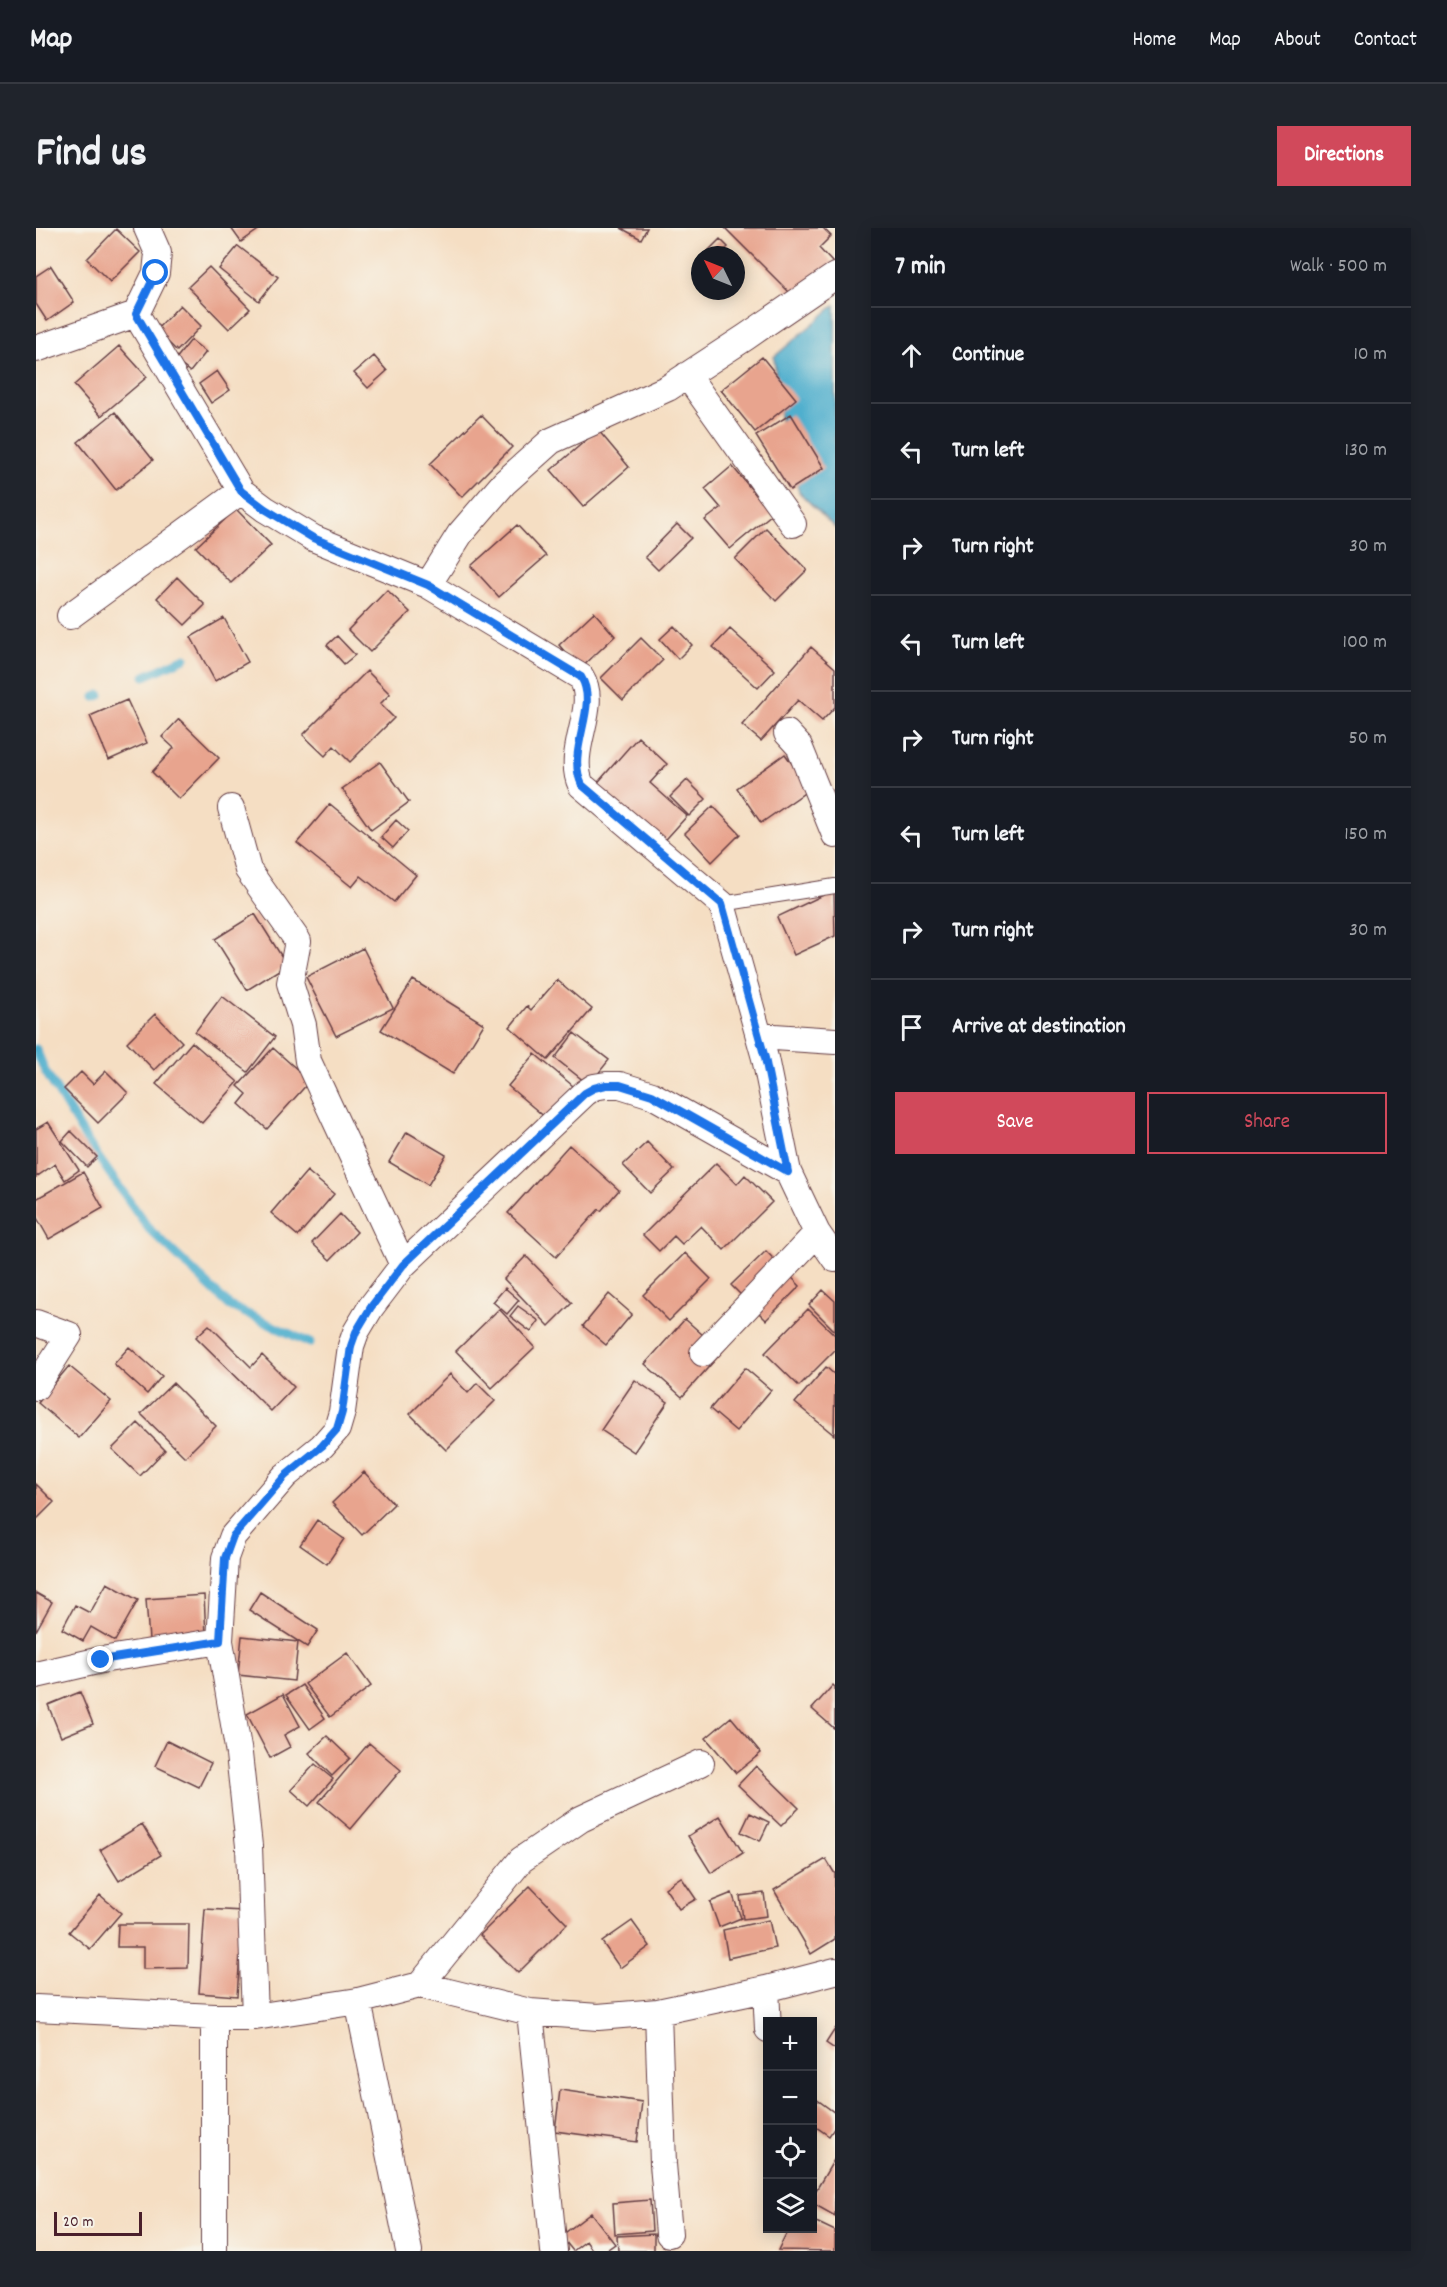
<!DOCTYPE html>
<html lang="en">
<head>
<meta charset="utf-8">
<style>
  body { margin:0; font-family:Dekko,sans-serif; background:#20242c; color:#f1f3f6 }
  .controls { position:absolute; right:18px; bottom:18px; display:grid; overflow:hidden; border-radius:0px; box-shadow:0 3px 15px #0003 }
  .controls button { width:54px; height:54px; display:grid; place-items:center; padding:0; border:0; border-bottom:2px solid #363941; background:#171b24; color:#f1f3f6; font:30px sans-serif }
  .compass { position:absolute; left:655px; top:18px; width:54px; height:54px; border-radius:50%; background:#171b24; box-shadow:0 3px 15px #0003; rotate:313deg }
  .scale { position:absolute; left:18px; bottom:15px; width:88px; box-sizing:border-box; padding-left:6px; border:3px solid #4a1f2b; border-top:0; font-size:16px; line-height:21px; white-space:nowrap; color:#4a1f2b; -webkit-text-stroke:4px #f7f3e8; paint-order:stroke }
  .stop { position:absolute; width:18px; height:18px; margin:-14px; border:4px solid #1a73e8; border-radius:50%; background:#fff }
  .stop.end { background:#1a73e8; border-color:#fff; box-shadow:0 2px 6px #0008 }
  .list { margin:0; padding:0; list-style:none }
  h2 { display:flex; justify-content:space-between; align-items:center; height:78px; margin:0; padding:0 24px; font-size:26px }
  h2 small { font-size:20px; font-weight:400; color:#9ea1a6 }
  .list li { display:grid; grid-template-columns:39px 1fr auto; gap:18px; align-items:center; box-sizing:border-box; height:96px; padding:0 24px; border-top:2px solid #363941 }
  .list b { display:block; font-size:22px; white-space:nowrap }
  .list em { font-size:20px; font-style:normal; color:#9ea1a6 }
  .actions { display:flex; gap:12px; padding:18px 24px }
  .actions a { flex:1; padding:14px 0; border:2px solid #d1495b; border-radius:0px; text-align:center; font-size:21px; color:#d1495b }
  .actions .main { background:#d1495b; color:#fff }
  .icon { flex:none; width:33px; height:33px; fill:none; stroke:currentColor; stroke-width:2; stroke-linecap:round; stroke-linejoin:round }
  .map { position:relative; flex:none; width:799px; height:2023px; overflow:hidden; border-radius:0px }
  header { display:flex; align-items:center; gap:36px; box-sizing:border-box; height:84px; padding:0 30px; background:#171b24; border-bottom:2px solid #363941 }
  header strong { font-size:28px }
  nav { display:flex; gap:33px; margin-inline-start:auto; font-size:21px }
  .intro { display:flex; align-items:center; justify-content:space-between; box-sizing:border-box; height:144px; padding:0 36px }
  h1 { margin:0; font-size:42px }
  .button { padding:15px 27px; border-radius:0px; background:#d1495b; color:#fff; font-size:21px; font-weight:700 }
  main { display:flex; gap:36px; padding:0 36px }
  aside { flex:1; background:#171b24; border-radius:0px; box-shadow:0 3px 15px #0003 }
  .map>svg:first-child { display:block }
</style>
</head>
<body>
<header>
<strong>Map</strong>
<nav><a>Home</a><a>Map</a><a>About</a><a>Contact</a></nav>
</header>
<div class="intro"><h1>Find us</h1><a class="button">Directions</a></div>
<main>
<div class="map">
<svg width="799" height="2023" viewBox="0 0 799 2023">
  <rect width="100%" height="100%" fill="#f7f3e8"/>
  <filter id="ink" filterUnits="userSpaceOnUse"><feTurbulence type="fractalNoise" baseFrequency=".0167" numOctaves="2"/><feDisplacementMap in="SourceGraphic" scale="12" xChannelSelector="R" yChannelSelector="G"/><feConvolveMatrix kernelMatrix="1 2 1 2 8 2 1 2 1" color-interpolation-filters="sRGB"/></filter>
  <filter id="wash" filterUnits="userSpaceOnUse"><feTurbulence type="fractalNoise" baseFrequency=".008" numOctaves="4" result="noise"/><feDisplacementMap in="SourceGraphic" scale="24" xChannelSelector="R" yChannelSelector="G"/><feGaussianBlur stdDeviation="1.35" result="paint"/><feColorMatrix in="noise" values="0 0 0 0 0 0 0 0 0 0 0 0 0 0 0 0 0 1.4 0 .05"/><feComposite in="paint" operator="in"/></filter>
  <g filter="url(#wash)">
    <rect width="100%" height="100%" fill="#f5dec3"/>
    <path fill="#50afce" stroke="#4d677c" stroke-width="1.5" d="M799,77V300L763,264L745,199L738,129Z"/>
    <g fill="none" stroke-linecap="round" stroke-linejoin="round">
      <path stroke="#50afce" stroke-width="9" d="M109,448L149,430
        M59,469L64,467
        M0,821L9,843L55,919L113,1001L194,1078L274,1115"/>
    </g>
    <g id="blocks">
      <path fill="#e8a48e" d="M195,0H225L205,14Z
        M585,0H611L605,11Z
        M689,0H787L795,8L783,20L797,35L761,72Z
        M80,1L104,24L74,54L51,31Z
        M684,11L692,19L684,27H668Z
        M202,18L242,49L223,73L183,41Z
        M15,38L38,74L11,93L0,76V48Z
        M173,39L214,81L193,101L152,59Z
        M144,77L165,98L141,123L120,102Z
        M155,112L170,124L154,144L139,132Z
        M83,118L111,149L65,188L38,157Z
        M338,128L351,143L332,160L318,145Z
        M726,129L760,171L719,204L685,162Z
        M181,143L194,162L175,175L163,156Z
        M79,184L117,232L80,262L42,214Z
        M755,186L788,240L754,262L720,208Z
        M445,187L476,219L426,269L394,236Z
        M562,202L593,239L547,279L515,242Z
        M696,238L736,286L694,321L669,292L685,280L669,261Z
        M200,281L235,317L195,355L160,319Z
        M641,296L655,310L622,342L609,329Z
        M481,297L510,328L463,369L435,338Z
        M730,300L771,342L740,373L699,331Z
        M141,349L169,377L149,397L121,370Z
        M351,362L374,384L334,424L312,402Z
        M558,384L579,408L544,441L523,417Z
        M188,390L212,434L179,453L155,409Z
        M638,398L656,417L642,431L624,411Z
        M694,401L739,442L722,460L677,419Z
        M301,408L319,427L308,436L291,417Z
        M605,410L627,432L587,472L565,450Z
        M775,419L799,440V479L786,493L762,472L725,513L706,497Z
        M331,443L354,466L344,476L358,490L314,534L298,518L289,528L267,507Z
        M91,472L111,515L73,532L54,488Z
        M143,491L183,530L143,571L116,544L138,520L126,509Z
        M602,509L631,536L614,555L651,588L623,619L557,560Z
        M749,526L774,561L725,595L701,560Z
        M344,534L373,574L335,602L306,561Z
        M651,552L670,571L653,588L634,569Z
        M294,576L380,647L358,674L325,648L316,659L261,615Z
        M677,578L704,606L676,634L649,605Z
        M360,592L372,603L357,620L345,609Z
        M798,662L799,708L758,727L741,689Z
        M219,686L251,737L211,762L179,711Z
        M327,720L357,780L300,808L270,749Z
        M377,752L448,796L417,846L345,802Z
        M521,752L556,781L512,832L474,799L491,778L495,782Z
        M186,768L239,809L212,844L159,804Z
        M119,786L146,814L118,842L91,814Z
        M538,805L573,832L553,857L519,830Z
        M156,814L202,854L166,895L120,856Z
        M237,820L274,853L231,901L203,876L211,866L202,858Z
        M499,826L537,858L510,890L472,858Z
        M70,843L92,865L62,895L28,861L45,844L57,856Z
        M12,894L43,942L29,952L19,936L0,949V901Z
        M35,903L61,929L51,939L26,913Z
        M371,904L410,927L392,957L353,934Z
        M611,914L638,942L614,965L587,937Z
        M533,917L583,962L565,983L563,981L520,1029L472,985Z
        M680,935L701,956L709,947L736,974L688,1022L665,998L646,1016L638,1008L623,1023L607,1007Z
        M271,943L298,966L262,1008L235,985Z
        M47,944L67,980L13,1011L0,988V971Z
        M304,986L321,1004L294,1032L276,1015Z
        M730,1023L764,1058L730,1092L695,1057Z
        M649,1025L675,1051L633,1093L607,1067Z
        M490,1028L536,1075L513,1098L468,1051Z
        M469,1060L483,1072L471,1086L457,1074Z
        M787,1062L799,1073V1103L773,1077Z
        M573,1066L596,1086L570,1117L547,1098Z
        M482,1078L503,1093L495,1104L474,1088Z
        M463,1081L499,1119L456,1160L420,1123Z
        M772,1081L799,1107V1122L763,1158L729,1125Z
        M649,1091L686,1124L646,1169L609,1136Z
        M173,1097L215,1139L226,1127L258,1159L235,1183L160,1109Z
        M93,1119L126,1148L111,1166L78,1136Z
        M33,1138L75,1173L43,1210L2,1175Z
        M790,1139L799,1147L798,1207L759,1175Z
        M709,1140L735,1162L700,1203L674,1181Z
        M414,1146L432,1165L441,1155L459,1173L410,1222L374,1186Z
        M599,1152L632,1174L598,1224L565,1202Z
        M137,1155L180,1198L149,1229L105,1186Z
        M102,1195L129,1222L104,1248L76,1221Z
        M328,1244L358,1276L326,1307L296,1275Z
        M0,1256L18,1274L0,1292Z
        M281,1292L308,1311L291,1336L264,1317Z
        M71,1355L102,1372L79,1413L55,1399L47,1413L26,1401L39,1377L54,1385Z
        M224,1364L282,1402L271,1419L213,1382Z
        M0,1365L16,1374L0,1403Z
        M168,1367L170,1408L113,1412L110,1371Z
        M206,1408L262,1414L258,1453L202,1447Z
        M311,1425L335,1458L294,1489L269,1456Z
        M266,1457L289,1490L274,1501L250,1467Z
        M797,1457L799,1459V1501L776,1481Z
        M44,1464L57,1496L25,1509L12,1477Z
        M247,1466L264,1498L248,1507L254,1519L234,1530L211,1486Z
        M695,1489L725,1525L700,1545L670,1510Z
        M291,1508L314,1530L296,1548L273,1525Z
        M131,1513L175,1535L163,1559L119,1538Z
        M333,1515L365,1542L315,1601L283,1574Z
        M279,1536L297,1551L273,1578L255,1562Z
        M720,1538L763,1580L745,1598L702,1557Z
        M714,1585L733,1594L724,1613L705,1604Z
        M684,1588L707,1625L675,1645L652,1608Z
        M106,1596L125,1627L83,1653L64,1622Z
        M790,1631L799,1646V1711L775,1726L738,1662Z
        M645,1649L660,1671L643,1681L629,1660Z
        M494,1658L531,1696L482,1745L444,1707Z
        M696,1665L705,1690L683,1699L674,1674Z
        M728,1665L731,1688L707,1691L704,1668Z
        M64,1667L85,1685L54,1721L33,1704Z
        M169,1681L207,1683L201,1768L163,1765Z
        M733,1692L739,1720L692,1730L687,1702Z
        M596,1693L614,1718L584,1740L566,1714Z
        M82,1696H153L152,1740L107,1741V1719H81Z
        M799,1801V1821L790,1815Z
        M524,1862L606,1874L601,1914L519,1903Z
        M776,1868L799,1885V1899L793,1908L776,1896Z
        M799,1930V1988L776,1975V1969Z
        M614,1972L616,2003L579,2006L577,1975Z
        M555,1985L579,2016L569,2023H557L550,2013L537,2023L525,2008Z
        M776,1992L799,2003V2023L742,2022L753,2000H776Z
        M618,2006V2023H582L581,2008Z"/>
    </g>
  </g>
  <g filter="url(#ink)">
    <use href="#blocks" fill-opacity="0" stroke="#643c42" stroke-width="1.5"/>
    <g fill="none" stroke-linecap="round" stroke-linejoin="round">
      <g stroke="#643c42" stroke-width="16">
        <path id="lane" d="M686,676L799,658"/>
      </g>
      <g stroke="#643c42" stroke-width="28">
        <path id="street" d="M111,0L122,25L120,45L100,86L205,263L229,281L277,310L392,357L545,449C564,479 529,522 545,557L686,676L729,830L752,944L781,1005L799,1031
          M0,121L100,86
          M651,147L757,296
          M392,357L424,306L468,255L515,213L632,160L710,109L799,48
          M34,388L205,263
          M751,505L763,518L799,607
          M195,580L212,642L262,713L254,755L267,797L272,833L367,1037
          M723,808L799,813
          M0,1095L33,1107L0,1159
          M667,1125L781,1005
          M184,1413L189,1330L197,1308L249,1248L286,1218L301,1201L306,1184L315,1118L320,1104L335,1079L367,1037L549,865L558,859L570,857H584L616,867L752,944
          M0,1447L65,1432L184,1413L203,1526L213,1618L219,1789
          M384,1757L485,1632L545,1591L665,1535
          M730,1761L732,1801
          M322,1773L373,2023
          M0,1780L178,1789H219L322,1773L384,1757L494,1784L562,1789L622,1784L730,1761L799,1743
          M494,1784L518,2023
          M622,1784L627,1936L633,2006
          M178,2023V1789"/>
      </g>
      <use href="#lane" stroke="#fff" stroke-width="14"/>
      <use href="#street" stroke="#fff" stroke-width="26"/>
    </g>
  </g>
  <g fill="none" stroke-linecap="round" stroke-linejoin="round" filter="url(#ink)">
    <path stroke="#1a73e8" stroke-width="8" d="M65,1432L184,1413L189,1330L197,1308L249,1248L286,1218L301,1201L306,1184L315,1118L320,1104L335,1079L367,1037L549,865L558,860L570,857H584L616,867L752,944L729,830L686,676L546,557C529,522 564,479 545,449L392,357L277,310L229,281L205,263L100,86L120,45"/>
  </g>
</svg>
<div class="controls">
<button>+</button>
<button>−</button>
<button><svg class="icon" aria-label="locate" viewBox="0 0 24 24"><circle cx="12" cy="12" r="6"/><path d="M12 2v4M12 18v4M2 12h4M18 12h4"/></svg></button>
<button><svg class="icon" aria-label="layers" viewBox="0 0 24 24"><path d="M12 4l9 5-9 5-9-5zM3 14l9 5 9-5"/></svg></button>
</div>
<svg class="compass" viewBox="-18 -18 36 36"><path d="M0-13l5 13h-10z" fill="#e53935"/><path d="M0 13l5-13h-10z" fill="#9ea1a6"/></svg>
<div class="scale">20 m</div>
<div class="stop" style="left:120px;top:45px"></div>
<div class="stop end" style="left:65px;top:1432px"></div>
</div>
<aside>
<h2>7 min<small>Walk · 500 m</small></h2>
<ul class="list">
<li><svg class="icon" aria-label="ahead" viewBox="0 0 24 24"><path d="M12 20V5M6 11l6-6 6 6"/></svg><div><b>Continue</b></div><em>10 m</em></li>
<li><svg class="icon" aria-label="left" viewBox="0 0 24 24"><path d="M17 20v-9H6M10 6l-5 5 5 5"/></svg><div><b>Turn left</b></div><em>130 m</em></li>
<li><svg class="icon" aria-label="right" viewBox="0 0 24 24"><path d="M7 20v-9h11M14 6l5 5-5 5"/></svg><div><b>Turn right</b></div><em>30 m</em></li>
<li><svg class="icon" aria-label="left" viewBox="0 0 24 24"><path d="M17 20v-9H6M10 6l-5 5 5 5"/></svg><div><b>Turn left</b></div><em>100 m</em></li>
<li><svg class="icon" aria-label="right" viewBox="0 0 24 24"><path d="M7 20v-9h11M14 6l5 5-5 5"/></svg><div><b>Turn right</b></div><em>50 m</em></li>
<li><svg class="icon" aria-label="left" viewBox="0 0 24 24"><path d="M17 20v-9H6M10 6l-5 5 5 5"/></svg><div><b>Turn left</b></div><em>150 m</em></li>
<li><svg class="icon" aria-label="right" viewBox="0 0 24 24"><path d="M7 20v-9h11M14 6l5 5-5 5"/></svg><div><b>Turn right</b></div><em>30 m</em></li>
<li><svg class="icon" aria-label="arrive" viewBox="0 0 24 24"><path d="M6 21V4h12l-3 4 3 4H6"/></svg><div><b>Arrive at destination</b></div></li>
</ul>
<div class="actions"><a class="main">Save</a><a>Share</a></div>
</aside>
</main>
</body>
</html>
